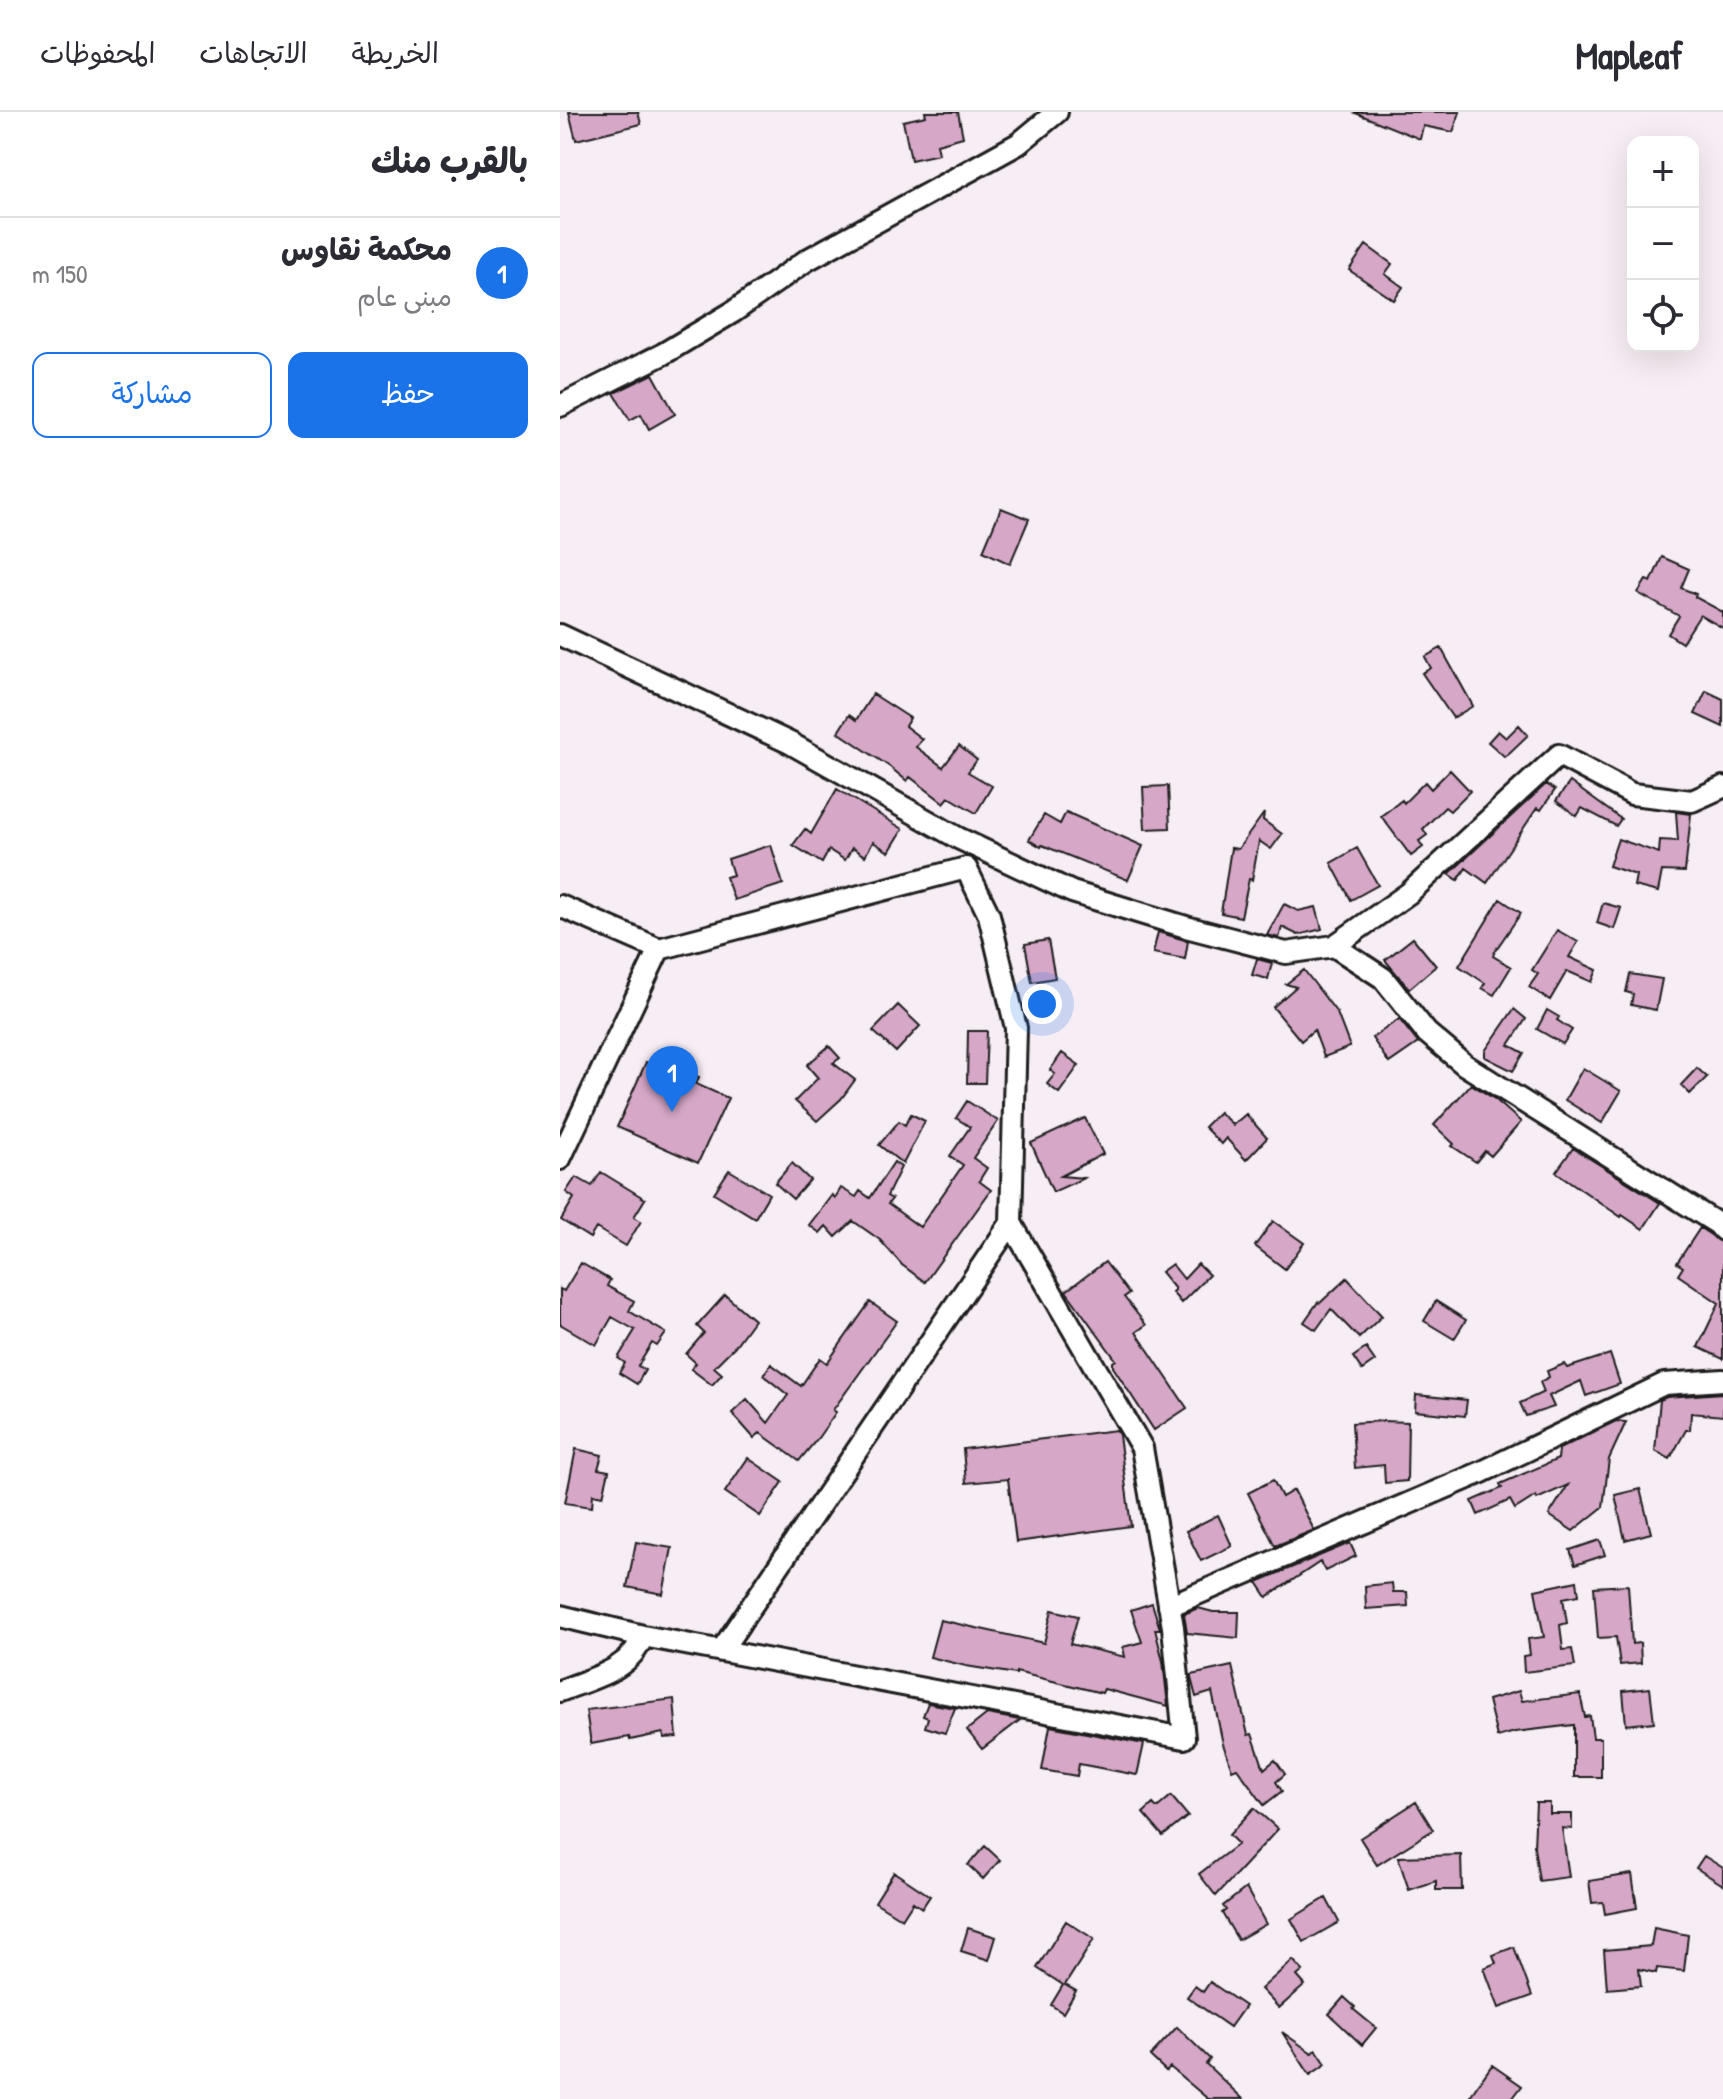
<!DOCTYPE html>
<html lang="ar">
<head>
<meta charset="utf-8">
<style>
  body { margin:0; font-family:"Patrick Hand","Playpen Sans Arabic",sans-serif; background:#f2f2f3; color:#2b2b33; direction:rtl }
  .controls { position:absolute; right:24px; top:24px; display:grid; overflow:hidden; border-radius:16px; box-shadow:0 8px 32px #0002 }
  .controls button { width:72px; height:72px; display:grid; place-items:center; padding:0; border:0; border-bottom:2px solid #e1e1e2; background:#fff; color:#2b2b33; font:40px sans-serif }
  .you { position:absolute; left:482px; top:892px; width:28px; height:28px; margin:-20px; border:6px solid #fff; border-radius:50%; background:#1a73e8; box-shadow:0 0 0 12px #1a73e833 }
  .badge { display:grid; place-items:center; width:52px; height:52px; border-radius:50%; background:#1a73e8; color:#fff; font-size:26px; font-weight:700 }
  .pin { position:absolute; translate:-50% -66px; filter:drop-shadow(0 2px 4px #0008) }
  .pin::after { content:''; position:absolute; top:42px; width:28px; height:24px; background:inherit; clip-path:polygon(0 0,100% 0,50% 100%) }
  .list { margin:0; padding:0; list-style:none }
  h2 { display:flex; justify-content:space-between; align-items:center; height:104px; margin:0; padding:0 32px; font-size:34px }
  h2 small { font-size:26px; font-weight:400; color:#7c7c81 }
  .list li { display:grid; grid-template-columns:52px 1fr auto; gap:24px; align-items:center; box-sizing:border-box; height:112px; padding:0 32px; border-top:2px solid #e1e1e2 }
  .list b { display:block; font-size:30px; white-space:nowrap }
  .list p { margin:0; font-size:26px; white-space:nowrap; color:#7c7c81 }
  .list em { font-size:26px; font-style:normal; color:#7c7c81 }
  .actions { display:flex; gap:16px; padding:24px 32px }
  .actions a { flex:1; padding:18px 0; border:2px solid #1a73e8; border-radius:16px; text-align:center; font-size:28px; color:#1a73e8 }
  .actions .main { background:#1a73e8; color:#fff }
  .icon { flex:none; width:44px; height:44px; fill:none; stroke:currentColor; stroke-width:2; stroke-linecap:round; stroke-linejoin:round }
  .map { position:relative; flex:none; width:1163px; height:1987px; overflow:hidden; direction:ltr }
  header { display:flex; align-items:center; gap:48px; box-sizing:border-box; height:112px; padding:0 40px; background:#fff; border-bottom:2px solid #e1e1e2 }
  header strong { font-size:38px }
  nav { display:flex; gap:44px; margin-inline-start:auto; font-size:28px }
  main { display:flex }
  aside { flex:1; background:#fff }
  .map>svg:first-child { display:block }
</style>
</head>
<body>
<header>
<strong>Mapleaf</strong>
<nav><a>الخريطة</a><a>الاتجاهات</a><a>المحفوظات</a></nav>
</header>
<main>
<div class="map">
<svg width="1163" height="1987" viewBox="0 0 1163 1987">
  <rect width="100%" height="100%" fill="#f7edf4"/>
  <filter id="ink" filterUnits="userSpaceOnUse"><feTurbulence type="fractalNoise" baseFrequency=".0125" numOctaves="2"/><feDisplacementMap in="SourceGraphic" scale="16" xChannelSelector="R" yChannelSelector="G"/><feConvolveMatrix kernelMatrix="1 2 1 2 8 2 1 2 1" color-interpolation-filters="sRGB"/></filter>
  <g filter="url(#ink)">
    <path fill="#d6a7c7" stroke="#1c1c1c" stroke-width="2" d="M9,0H78L81,12L16,28Z
      M365,0H398L403,25L377,32L379,42L351,48L343,9L366,4Z
      M793,0H900L893,20L863,14L860,27Z
      M806,133L832,152L825,162L843,175L834,188L789,158Z
      M93,262L115,302L89,317L81,302L70,308L54,281Z
      M441,396L469,407L450,452L423,439Z
      M1102,445L1129,457L1121,476L1136,482L1135,485L1163,500V516L1140,503L1122,531L1108,522L1119,504L1078,481L1086,468L1091,470Z
      M881,536L913,594L893,606L862,561L871,556L865,545Z
      M1146,579L1163,587V615L1135,602Z
      M313,582L350,606L345,614L362,627L356,635L383,655L399,634L417,648L408,660L432,674L416,701L389,685L384,691L350,665L347,669L330,655L278,620L289,603L296,608Z
      M959,613L968,623L945,645L928,630L938,619L946,626Z
      M890,658L910,679L890,699L885,695L863,717L867,723L859,729L863,735L851,744L821,704L842,688L844,691L865,670L871,677Z
      M1010,670L1061,707L1056,714L1022,696L1017,704L996,689Z
      M986,672L995,678L981,698L977,696L927,771L906,756L898,768L889,762Z
      M608,674L610,716L585,717L583,675Z
      M277,677L343,717L329,740L313,730L305,744L292,736L285,748L269,738L262,751L233,733L245,717L251,722Z
      M506,700L583,734L568,768L482,733L481,735L469,728L484,703L500,712Z
      M1116,700L1131,702L1125,760L1102,759L1098,780L1074,774L1076,763L1049,754L1058,727L1099,741L1100,728L1118,729Z
      M704,701L703,708L722,722L711,737L699,729L692,768L689,767L681,805L661,801L671,736L678,737Z
      M211,733L223,772L174,788L166,765L173,763L168,747Z
      M797,736L818,773L791,788L771,751Z
      M940,787L961,801L935,839L933,844L951,855L934,883L922,876L925,871L899,854Z
      M1043,791L1061,796L1054,817L1037,811Z
      M724,792L738,799L756,795L762,817L738,823L722,815L719,826L707,823Z
      M997,818L1018,830L1009,845L1037,858L1032,870L1007,859L990,888L969,875L978,862L972,858Z
      M598,820L628,829L625,847L593,841Z
      M853,826L876,854L849,877L825,848Z
      M488,828L495,866L472,870L465,832Z
      M697,847L712,851L708,867L692,863Z
      M744,858L777,901L790,935L764,945L754,918L741,929L713,895L736,875L726,872Z
      M1070,862L1102,867L1096,898L1071,893L1073,882L1066,880Z
      M338,893L360,914L336,940L313,919Z
      M954,897L966,907L949,933L964,941L953,959L925,945V939Z
      M987,898L999,905L997,908L1012,918L1003,932L977,917Z
      M839,907L858,931L829,951L812,926Z
      M408,919H427L425,971H407Z
      M269,934L280,946L273,951L295,968L281,987L257,1009L235,989L258,966L247,953Z
      M502,941L519,953L499,981L487,972L495,962L490,958Z
      M86,950L113,963L116,955L139,965L136,972L168,986L138,1051L57,1015Z
      M1023,956L1061,979L1042,1011L1005,988Z
      M1137,956L1147,965L1130,982L1121,973Z
      M911,972L936,988L961,1010L931,1044L925,1039L916,1050L892,1034L894,1032L874,1013Z
      M407,989L438,1009L413,1046L427,1056L419,1069L431,1078L365,1170L342,1153L320,1128L293,1109L276,1125L266,1114L260,1121L249,1113L272,1083L275,1086L281,1076L296,1085L300,1079L310,1086L334,1050L341,1055L327,1084L332,1087L328,1092L360,1115L403,1053L390,1044L410,1015L396,1006Z
      M659,1000L673,1013L686,1002L707,1026L686,1048L666,1026L661,1032L644,1015Z
      M351,1002L365,1009L343,1052L319,1033L339,1009L345,1013Z
      M525,1006L543,1042L501,1064L524,1066L493,1080L471,1031Z
      M1013,1036L1100,1091L1083,1117L1062,1103L1061,1105L996,1060Z
      M232,1051L250,1068L233,1087L215,1071Z
      M169,1058L209,1082L195,1106L154,1081Z
      M41,1060L85,1087L74,1105L81,1109L66,1134L36,1116L30,1126L1,1108L14,1086L6,1080L16,1065L32,1074Z
      M713,1109L744,1131L725,1157L695,1134Z
      M1140,1116L1163,1131V1247L1138,1235L1159,1191L1118,1163L1123,1155L1117,1151Z
      M545,1150L569,1182L564,1185L586,1213L576,1220L627,1296L594,1318L553,1255V1250L556,1248L506,1179Z
      M21,1151L50,1168L47,1174L74,1189L69,1199L106,1221L97,1234L92,1231L78,1254L85,1258L77,1272L59,1261L65,1251L58,1246L75,1218L52,1205L36,1233L0,1212V1177L4,1179Z
      M612,1152L624,1167L638,1152L649,1163L621,1191L612,1180L615,1177L601,1160Z
      M787,1166L822,1204L799,1226L771,1197L756,1218L744,1210L758,1190L760,1191Z
      M165,1183L194,1208L175,1234L154,1255L162,1262L152,1273L131,1257L136,1251L126,1242L144,1221L137,1214Z
      M876,1189L906,1208L894,1227L864,1209Z
      M310,1190L337,1209L273,1298L276,1300L258,1326L239,1349L200,1321L194,1326L172,1301L187,1287L208,1311L228,1283L203,1263L211,1252L241,1274L260,1246L267,1251Z
      M806,1236L815,1249L802,1258L793,1245Z
      M1050,1242L1060,1272L1026,1284L1021,1269L989,1284L994,1295L966,1304L960,1291L984,1280L980,1270L989,1265L987,1259L1004,1252L1007,1256Z
      M1163,1281V1304L1131,1301L1130,1318H1126L1110,1347L1095,1339L1100,1288L1107,1285Z
      M856,1283L907,1288L905,1304L855,1299Z
      M823,1309L848,1310L847,1369L825,1371L824,1353L795,1356L792,1311Z
      M1056,1309L1066,1310L1049,1347L1043,1395L1013,1419L989,1403L1008,1373L977,1387L976,1384L955,1397L950,1388L918,1403L912,1389L942,1376L940,1372L998,1347L999,1337Z
      M556,1318L559,1323L571,1414L456,1430L448,1367L406,1371L403,1337Z
      M16,1337L42,1343L38,1357L49,1359L43,1384L33,1382L32,1395L5,1391Z
      M188,1346L223,1370L200,1404L165,1380Z
      M713,1368L722,1385L734,1378L754,1418L715,1434L688,1381Z
      M1080,1377L1091,1421L1065,1428L1055,1383Z
      M658,1403L672,1434L641,1449L626,1419Z
      M1040,1428L1045,1443L1015,1453L1010,1438Z
      M76,1430L112,1436L103,1482L67,1475Z
      M790,1431L796,1444L765,1459L760,1450L707,1485L697,1470Z
      M1017,1469L1019,1483L1003,1486L1007,1511L1000,1513L1003,1538L1012,1537L1015,1554L964,1560L963,1544L970,1543L968,1527L984,1525L975,1478Z
      M832,1471L833,1480H847L848,1494L806,1497L805,1474Z
      M1068,1473L1072,1532L1080,1531L1081,1551L1060,1553L1056,1525L1038,1526L1034,1475Z
      M592,1491L600,1517H595L603,1549L608,1594L544,1577L542,1581L456,1560V1562L406,1554L370,1545L380,1508L484,1531L492,1498L518,1504L510,1532L565,1545L563,1535L582,1530L571,1498Z
      M638,1496L653,1500H679L678,1526L627,1521L624,1502Z
      M672,1554L688,1623L692,1622L704,1657L715,1648L725,1662L716,1670L722,1679L704,1693L677,1656L672,1658L663,1632L652,1580L636,1585L631,1566V1563Z
      M1090,1576L1094,1610L1066,1613L1063,1579Z
      M959,1579L962,1589L1020,1582L1025,1605L1030,1604L1033,1626H1041V1665H1014V1613L955,1620L937,1625L928,1588Z
      M114,1587L117,1625L104,1626L103,1621L70,1628L69,1625L31,1632L26,1598Z
      M368,1591L395,1596L385,1621L365,1615L368,1606L363,1604Z
      M427,1602L460,1608L422,1637L407,1618Z
      M490,1614L584,1632L577,1663L519,1652L517,1664L482,1658Z
      M611,1684L628,1704L603,1724L583,1701L593,1692L597,1696Z
      M856,1690L873,1718L817,1753L800,1726Z
      M976,1691H990V1702H1012V1717L1002,1716L1009,1765L979,1769L974,1735Z
      M694,1696L718,1717L656,1784L639,1762L678,1732L669,1723Z
      M425,1734L440,1748L423,1767L408,1753Z
      M901,1743L902,1778H876V1769L849,1778L838,1745Z
      M1144,1744L1163,1756V1773L1136,1756Z
      M334,1760L370,1784L362,1796L353,1790L342,1807L315,1790Z
      M1072,1762L1077,1796L1045,1802L1043,1790L1032,1791L1029,1769Z
      M686,1776L706,1812L678,1828L662,1801L666,1798L663,1794Z
      M766,1786L779,1810L744,1830L731,1807Z
      M506,1809L534,1827L505,1873L516,1879L503,1901L491,1893L503,1873L477,1856Z
      M408,1816L436,1825L429,1848L401,1839Z
      M1094,1816L1128,1823L1124,1859L1097,1856L1096,1861L1079,1857L1081,1874L1047,1877L1044,1838L1091,1834Z
      M954,1835L972,1884L939,1896L924,1856L936,1851L933,1843Z
      M733,1848L743,1859L737,1864L745,1873L719,1896L701,1877Z
      M650,1870L685,1894L670,1915L627,1885L635,1874L643,1880Z
      M784,1885L795,1895L793,1897L816,1916L802,1933L769,1902Z
      M617,1915L650,1947L646,1952L683,1987H648L610,1955L606,1959L590,1944Z
      M722,1920L752,1941L756,1937L766,1952L750,1963Z
      M932,1953L962,1974L952,1987H908Z"/>
    <g fill="none" stroke-linecap="round" stroke-linejoin="round">
      <g stroke="#1c1c1c" stroke-width="26">
        <path id="minor" d="M0,294L103,242L173,200L247,148L458,32L497,0
          M0,523L230,631L398,726L512,780L626,815L726,841L774,834L823,866L867,921L905,953L1158,1112L1163,1118
          M0,794L99,837
          M774,834L849,781L999,643L1072,682L1132,689L1163,675
          M0,1047L99,837L406,756L429,803L456,916L451,1111L582,1336L613,1515L624,1626L83,1524L0,1504
          M609,1494L922,1360L1104,1272L1163,1268
          M161,1539L451,1111
          M0,1579C32,1566 70,1559 83,1524"/>
      </g>
      <use href="#minor" stroke="#fff" stroke-width="20"/>
    </g>
  </g>
</svg>
<div class="controls">
<button>+</button>
<button>−</button>
<button><svg class="icon" aria-label="locate" viewBox="0 0 24 24"><circle cx="12" cy="12" r="6"/><path d="M12 2v4M12 18v4M2 12h4M18 12h4"/></svg></button>
</div>
<div class="you"></div>
<div class="pin badge" style="left:112px;top:1000px">1</div>
</div>
<aside>
<h2>بالقرب منك<small></small></h2>
<ul class="list">
<li><span class="badge">1</span><div><b>محكمة نقاوس</b><p>مبنى عام</p></div><em>150 m</em></li>
</ul>
<div class="actions"><a class="main">حفظ</a><a>مشاركة</a></div>
</aside>
</main>
</body>
</html>
